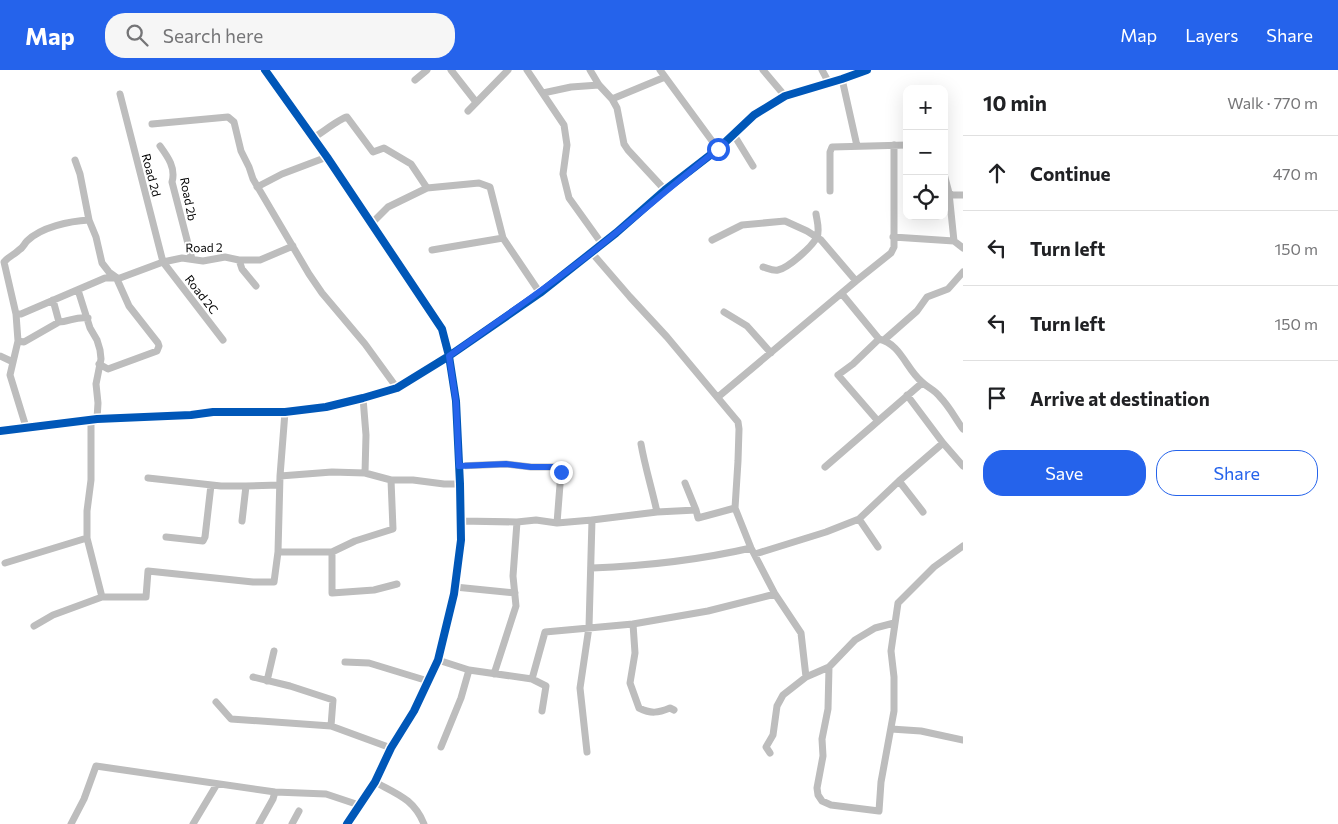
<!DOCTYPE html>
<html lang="en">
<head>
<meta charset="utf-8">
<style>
  body { margin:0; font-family:Commissioner,sans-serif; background:#f6f6f6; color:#202124 }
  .controls { position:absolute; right:15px; top:15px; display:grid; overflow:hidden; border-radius:10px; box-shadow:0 5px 20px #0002 }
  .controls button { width:45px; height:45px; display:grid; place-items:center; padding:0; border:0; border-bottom:1px solid #e0e0e0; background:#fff; color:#202124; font:25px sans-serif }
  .stop { position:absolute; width:15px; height:15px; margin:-11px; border:4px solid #2563eb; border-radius:50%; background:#fff }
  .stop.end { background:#2563eb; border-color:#fff; box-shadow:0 1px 5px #0008 }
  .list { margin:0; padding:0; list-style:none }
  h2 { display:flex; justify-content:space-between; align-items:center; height:65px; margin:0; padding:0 20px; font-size:21px }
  h2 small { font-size:16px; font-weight:400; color:#757577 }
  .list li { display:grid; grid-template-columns:32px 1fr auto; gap:15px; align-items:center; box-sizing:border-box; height:75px; padding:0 20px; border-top:1px solid #e0e0e0 }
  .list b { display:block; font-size:19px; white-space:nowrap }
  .list em { font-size:16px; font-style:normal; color:#757577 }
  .actions { display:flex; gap:10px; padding:15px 20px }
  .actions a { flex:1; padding:11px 0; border:1px solid #2563eb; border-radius:20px; text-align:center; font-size:18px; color:#2563eb }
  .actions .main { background:#2563eb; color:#fff }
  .icon { flex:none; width:28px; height:28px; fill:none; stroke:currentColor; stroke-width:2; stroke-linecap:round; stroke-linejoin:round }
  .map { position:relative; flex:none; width:963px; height:754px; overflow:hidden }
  header { display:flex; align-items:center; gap:30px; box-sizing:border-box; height:70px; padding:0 25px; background:#2563eb; color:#fff }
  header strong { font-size:24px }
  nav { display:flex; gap:28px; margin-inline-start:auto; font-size:18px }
  .search { width:350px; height:45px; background:#f6f6f6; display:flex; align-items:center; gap:12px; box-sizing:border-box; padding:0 18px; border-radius:20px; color:#757577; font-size:19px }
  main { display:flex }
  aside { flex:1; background:#fff }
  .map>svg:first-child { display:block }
</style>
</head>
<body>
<header>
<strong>Map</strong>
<div class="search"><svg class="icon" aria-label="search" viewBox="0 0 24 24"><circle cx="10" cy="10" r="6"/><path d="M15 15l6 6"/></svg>Search here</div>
<nav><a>Map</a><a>Layers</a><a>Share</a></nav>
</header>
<main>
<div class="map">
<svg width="963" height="754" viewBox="0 0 963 754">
  <rect width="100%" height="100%" fill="#fff"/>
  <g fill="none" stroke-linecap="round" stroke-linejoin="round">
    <path stroke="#bdbdbd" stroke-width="7" d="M265,0L327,87L442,259L449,286L456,331L460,414L461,470L454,524L438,590L414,641L391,678L375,712L347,754
      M451,0L476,32
      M527,0L564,55L567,75L563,104L569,128L602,174
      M590,0L599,15L612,29L617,38L624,74L628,80L665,120
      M660,0L718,79
      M763,0L785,26
      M822,0L829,13
      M842,9L857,76
      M415,10L427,0
      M543,23L571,17L599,15
      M120,24L163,192L223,270
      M612,29L665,7
      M468,41L508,0
      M152,54L228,47L234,52L241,81L249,97L253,109L309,204L322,223L365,274L397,318
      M734,65L753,96
      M313,68C322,63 340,48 347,47L373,82L384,78L411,94L427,118L479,113L490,117L503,168L540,223
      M160,76C168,87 176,98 172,112L192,189
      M944,104L949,123L954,171
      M257,117L282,104L327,87
      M830,121V82L832,77L907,75
      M949,123L952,125H963
      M89,150L96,167L102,193L109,202L116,207L129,236L158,273L159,276L157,281L108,299L99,294
      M372,153L388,137L427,118
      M893,167L954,171L963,178
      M712,170L742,155L785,151L807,161L821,170L856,211
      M432,180L503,168
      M592,183L630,227L667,267L738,352L739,359L738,391L735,438L751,478L775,524L801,563L806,607L829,597L855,570L875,558L894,553
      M239,190L242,199L256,216
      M763,197C767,198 773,201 778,200C788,198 812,177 817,167C820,160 817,151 816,144
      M78,220L90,258L97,270L100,280L101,289L96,314L98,333L97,349
      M842,224L879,269C901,274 906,299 922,312C928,318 935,320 940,327C949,336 955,348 963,359
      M53,230L59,252
      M724,242L747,256L771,283
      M16,244H21L105,208H120L163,192L182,188L203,191L225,187L239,190H260L293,176
      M884,270L917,241L927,227L948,219L963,202
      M18,271L16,244L4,192C9,186 14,185 19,180C23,178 24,174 27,171C41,157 70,151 89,150L80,104L75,90
      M0,286L13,292
      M907,325L943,373L963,396
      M718,327L856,211L891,183L894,177V75
      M363,328L366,365L365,403
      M91,349V410L87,441V468L102,527
      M877,350L838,305L853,294L879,269
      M26,357L10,305L18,271L24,272L59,252C68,252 77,246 88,248
      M0,361L97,349L191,345L213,342H285L326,337L363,328L397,318L449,286L540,223L616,163L665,120L718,79L754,45L785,26L842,9L867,0
      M459,396L506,394L531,397H555L559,398L561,402L557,453
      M825,397L922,313
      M280,406L332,402L365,403L391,410H413L444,414H460
      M148,408L221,416H246
      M899,411L923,442
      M696,440L698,448L735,438
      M657,442L696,440L685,413
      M859,449L878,477
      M592,450L657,442C652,419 645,397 641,374
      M242,451L246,416L279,415
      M461,451L517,452L536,450L557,453L592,450L589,557L580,618L587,682
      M166,467L203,471L205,467L211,415
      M278,482H332L355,471L393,459L391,410
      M332,482V523L374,520L397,514
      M755,484L826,462L859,449L899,411L943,373
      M5,493L87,468
      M592,498C645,496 699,490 751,478
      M455,517L515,523
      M633,554L708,541L775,524
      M34,556L53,545L102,527H146L148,501L253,512H274L278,482L280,406L285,342
      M438,590L469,600L461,628L441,677
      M345,592L369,593L428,611
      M829,597L828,639L822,669L823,686L817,718L818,725L822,731L831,735L879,741L881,712L894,641V607L891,581L898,533L934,497L963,476
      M469,600L532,609
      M494,604L516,536L513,506L517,452
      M253,607L290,616L333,630L331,656L391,678
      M267,611L274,581
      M216,632L231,649L331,656
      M542,641L546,616L532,609L545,562L633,554L635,583L630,613L639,638C651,644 658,643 670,638L674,640
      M891,659L921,661L963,670
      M770,683L766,677L773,665L777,636L783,625L806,607
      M375,712C397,724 414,729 424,754
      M71,754L84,729L96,696L275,722L326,724L359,735
      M193,754L217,714
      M259,754L273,729L275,722
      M292,754L299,741"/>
    <g stroke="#fff" stroke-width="11">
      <path id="cycleway" d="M265,0L327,87L442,259L449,286L456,331L460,414L461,470L454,524L438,590L414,641L391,678L375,712L347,754
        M0,361L97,349L191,345L213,342H285L326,337L363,328L397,318L449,286L540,223L616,163L665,120L718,79L754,45L785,26L842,9L867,0"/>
    </g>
    <use href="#cycleway" stroke="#0057b8" stroke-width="8"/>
  </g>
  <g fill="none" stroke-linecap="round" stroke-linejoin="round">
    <path stroke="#2563eb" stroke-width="6" d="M561,402L559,398L555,397H531L506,394L459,396L456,332L449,286C497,252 545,219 591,183C634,149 675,113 718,79"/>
  </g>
  <g text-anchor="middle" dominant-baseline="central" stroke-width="4" stroke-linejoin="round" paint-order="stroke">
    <g font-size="12" fill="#000" stroke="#fff">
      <text transform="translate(152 105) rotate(75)">Road 2d</text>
      <text transform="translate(189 129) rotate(79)">Road 2b</text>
      <text transform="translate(204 177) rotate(-1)">Road 2</text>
      <text transform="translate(202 224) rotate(52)">Road 2C</text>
    </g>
  </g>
</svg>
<div class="controls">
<button>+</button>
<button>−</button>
<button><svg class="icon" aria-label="locate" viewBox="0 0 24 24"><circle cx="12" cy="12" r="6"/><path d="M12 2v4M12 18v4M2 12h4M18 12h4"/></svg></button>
</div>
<div class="stop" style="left:718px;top:79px"></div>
<div class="stop end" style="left:561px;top:402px"></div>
</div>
<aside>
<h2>10 min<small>Walk · 770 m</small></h2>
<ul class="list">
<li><svg class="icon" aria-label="ahead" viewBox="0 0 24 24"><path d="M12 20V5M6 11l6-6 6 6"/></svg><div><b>Continue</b></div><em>470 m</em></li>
<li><svg class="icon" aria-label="left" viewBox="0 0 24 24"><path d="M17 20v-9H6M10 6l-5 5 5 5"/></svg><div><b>Turn left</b></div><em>150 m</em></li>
<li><svg class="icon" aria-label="left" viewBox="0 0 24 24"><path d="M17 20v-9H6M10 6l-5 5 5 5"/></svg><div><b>Turn left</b></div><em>150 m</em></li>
<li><svg class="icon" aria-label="arrive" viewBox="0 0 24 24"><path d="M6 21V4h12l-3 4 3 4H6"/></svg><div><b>Arrive at destination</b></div></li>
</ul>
<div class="actions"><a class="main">Save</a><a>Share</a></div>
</aside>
</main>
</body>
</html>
